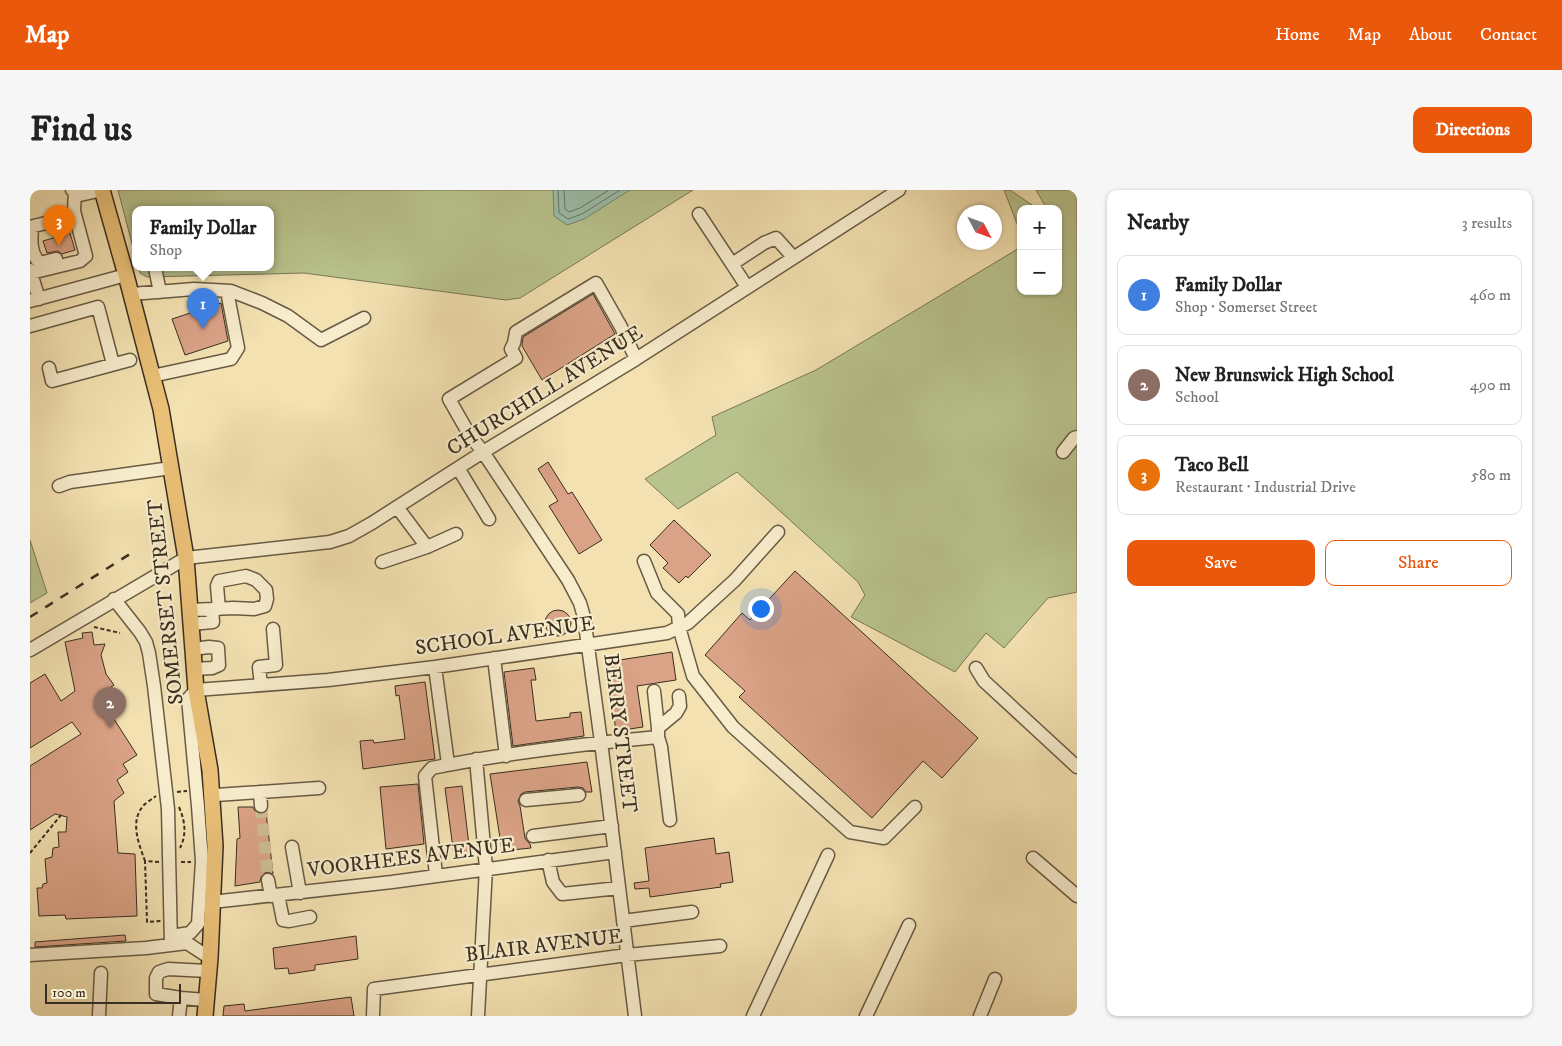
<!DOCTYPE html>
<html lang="en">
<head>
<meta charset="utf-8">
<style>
  body { margin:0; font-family:"IM FELL DW Pica",serif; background:#f6f6f6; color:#222 }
  .controls { position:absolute; right:15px; top:15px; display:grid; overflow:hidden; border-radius:10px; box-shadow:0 1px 4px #0004 }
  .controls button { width:45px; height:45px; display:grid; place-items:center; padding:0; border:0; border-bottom:1px solid #e0e0e0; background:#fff; color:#222; font:25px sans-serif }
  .compass { position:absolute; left:927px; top:15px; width:45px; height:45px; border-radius:50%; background:#fff; box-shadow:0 1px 4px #0004; rotate:131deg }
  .scale { position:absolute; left:15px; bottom:12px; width:136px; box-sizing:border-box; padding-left:5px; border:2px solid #392e20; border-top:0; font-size:14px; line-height:18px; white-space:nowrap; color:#392e20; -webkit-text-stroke:4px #f7eccc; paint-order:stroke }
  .you { position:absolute; left:730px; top:418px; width:18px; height:18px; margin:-12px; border:4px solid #fff; border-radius:50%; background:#1a73e8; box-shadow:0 0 0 8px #1a73e833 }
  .badge { display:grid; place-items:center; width:32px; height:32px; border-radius:50%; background:#ea580c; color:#fff; font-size:16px; font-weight:700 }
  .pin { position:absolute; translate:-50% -41px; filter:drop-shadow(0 1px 2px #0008) }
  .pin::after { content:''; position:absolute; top:26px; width:18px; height:15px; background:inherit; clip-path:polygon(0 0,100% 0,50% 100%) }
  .popup { position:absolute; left:102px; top:16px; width:142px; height:65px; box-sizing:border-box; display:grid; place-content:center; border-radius:10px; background:#fff; filter:drop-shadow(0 1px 4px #0005); font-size:16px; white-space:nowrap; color:#767676 }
  .popup b { font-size:19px; color:#222 }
  .popup::after { content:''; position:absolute; left:50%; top:100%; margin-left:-10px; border:10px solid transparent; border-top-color:#fff }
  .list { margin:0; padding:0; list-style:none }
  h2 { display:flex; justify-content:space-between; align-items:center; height:65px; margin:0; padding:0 20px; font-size:21px }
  h2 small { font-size:16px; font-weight:400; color:#767676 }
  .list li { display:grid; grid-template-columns:32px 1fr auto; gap:15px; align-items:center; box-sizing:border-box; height:80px; margin:0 10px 10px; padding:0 10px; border:1px solid #e0e0e0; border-radius:10px }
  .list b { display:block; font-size:19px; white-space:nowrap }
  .list p { margin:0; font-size:16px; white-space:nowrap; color:#767676 }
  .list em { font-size:16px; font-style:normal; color:#767676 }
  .actions { display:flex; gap:10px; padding:15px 20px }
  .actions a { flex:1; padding:11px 0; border:1px solid #ea580c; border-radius:10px; text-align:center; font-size:18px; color:#ea580c }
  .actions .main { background:#ea580c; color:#fff }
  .map { position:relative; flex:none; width:1047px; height:826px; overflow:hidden; border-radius:10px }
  header { display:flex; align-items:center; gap:30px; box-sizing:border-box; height:70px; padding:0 25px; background:#ea580c; color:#fff }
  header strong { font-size:24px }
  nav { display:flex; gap:28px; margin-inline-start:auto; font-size:18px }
  .intro { display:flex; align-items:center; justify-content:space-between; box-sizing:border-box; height:120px; padding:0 30px }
  h1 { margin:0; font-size:35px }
  .button { padding:12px 22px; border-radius:10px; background:#ea580c; color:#fff; font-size:18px; font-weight:700 }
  main { display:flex; gap:30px; padding:0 30px }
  aside { flex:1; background:#fff; border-radius:10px; box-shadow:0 1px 4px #0004 }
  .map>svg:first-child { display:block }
</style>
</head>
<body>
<header>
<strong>Map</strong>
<nav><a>Home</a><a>Map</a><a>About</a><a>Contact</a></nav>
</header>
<div class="intro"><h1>Find us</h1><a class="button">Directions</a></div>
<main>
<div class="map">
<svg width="1047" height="826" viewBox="0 0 1047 826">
  <rect width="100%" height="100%" fill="#f3e1b1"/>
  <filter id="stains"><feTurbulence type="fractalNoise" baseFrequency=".004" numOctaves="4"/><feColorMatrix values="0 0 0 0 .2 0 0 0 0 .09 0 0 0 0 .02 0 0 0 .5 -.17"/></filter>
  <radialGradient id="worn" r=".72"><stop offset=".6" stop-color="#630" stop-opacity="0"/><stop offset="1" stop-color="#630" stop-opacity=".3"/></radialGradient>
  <path fill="#b9c38d" stroke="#797856" d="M88,0H663L490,108L476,110L274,83L117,87L110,83L109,78H240V20H106L105,65Z
    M974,0H980L1008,19H991V44Z
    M1006,0H1047V402L1018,408L974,458L956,443L925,482L821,427L835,405L828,392L707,282L648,319L615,289L686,245L682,227L786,180L991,57V101H1028V19H1017Z
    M0,350L17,403L0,413Z"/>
  <path fill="#9bbeaa" stroke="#748473" d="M523,0H600L554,29L537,35L524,26Z"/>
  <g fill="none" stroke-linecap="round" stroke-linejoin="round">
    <path stroke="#6a7665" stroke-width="1" d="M528,0L529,23L538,29L552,24L590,0
      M534,0L535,19L539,22L550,18L579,0"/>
  </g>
  <path fill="#daa286" stroke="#392e20" d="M40,43L45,60L32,64L28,61L17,63L13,51Z
    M563,104L585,144L512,190L492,156L493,147Z
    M191,113L198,151L155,165L142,129Z
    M518,272L538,304L542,302L572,350L549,364L519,316L528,311L508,279Z
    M644,330L681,365L658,388L656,386L649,393L633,378L638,373L620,355Z
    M765,381L948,548L912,588L893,571L842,628L709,507L715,501L675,465L712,423L720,430Z
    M515 433a13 13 0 1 1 26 0a13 13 0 1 1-26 0Z
    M62,442L64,455L75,454L71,465L76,484L84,495L72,503L86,523L82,526L107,565L93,574L98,582L87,590L94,603L84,611L88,663L105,664L107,726L36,729L35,725L9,726L7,698H12L13,694L17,693L15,669L22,667L23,658L29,657L28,642H36L37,627L25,624L0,640V576L51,544L42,532L0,558V493L15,484L31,511L45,501L35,452L53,448L52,443Z
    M642,462L646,490L607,496L613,537L586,541L576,472Z
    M504,478L506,490H501L506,531L540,527V523L551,522L554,546L483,556L474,482Z
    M395,492L405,569L333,579L330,551L343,550L344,553L375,549L369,505L366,506L365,496Z
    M557,572L562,602H556L553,598L548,597L495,602L491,604L488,611L490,616L495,648L497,651L500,654L501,658L472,661L460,584Z
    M388,594L394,654L356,659L350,597Z
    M432,596L440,664L424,666L415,598Z
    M208,617H223L225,621L228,623L232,624L236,622L243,684L236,682L231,687L230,692L205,696L207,649L210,648Z
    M684,648L686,664L699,662L703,692L690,694L691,697L620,707L619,698L605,699L604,693L619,691L615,658Z
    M95,745L96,751L5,757V752Z
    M326,746L328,769L285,775V780L259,784L258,778L245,779L243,758Z
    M321,807L324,826H193L194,816L214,814L215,821Z"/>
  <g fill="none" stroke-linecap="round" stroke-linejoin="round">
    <path stroke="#cebd94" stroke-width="12" stroke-dasharray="12 6" stroke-linecap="butt" d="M231,616L238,690"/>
    <g stroke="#685b44" stroke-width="15">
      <path id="minor" d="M42,0L50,5L72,0
        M669,24L702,74
        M0,37L36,28L44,21
        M2,37C1,50 0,64 10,73L26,69
        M125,78L130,102
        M0,80L9,109
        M1,83L50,71L56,66L44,21L45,0
        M717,97L702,74L734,53L746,48L763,67
        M101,104L164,99L201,101L232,113L258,126L291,150L334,128
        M0,111L96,85
        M0,136L68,117L83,174
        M19,178L22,191L100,170
        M122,186L201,169L208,158L197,101
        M1033,262L1044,248L1047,247
        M428,278L459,329
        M29,296L40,292L141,278
        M367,317L397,357
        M614,371L627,403L648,424L649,437L663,486L703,537L820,642L854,648L885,617
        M352,372L397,357L426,344
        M84,409L110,442L116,452L119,463L124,496L138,619L141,755
        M160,420L204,418L224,419L235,416L237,409L236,400L226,390L216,386L189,391L187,396L189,419
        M161,434L183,432L182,419
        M162,459L179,457L188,458L189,475L182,478L164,479
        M0,460L156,368L300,352L319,346L342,333L453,262L606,169L869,0
        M464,468L476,566
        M405,477L418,574
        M946,478L954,491L1047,577
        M231,495L229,477L246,475L243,439
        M624,501L628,538
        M628,547V538L646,523L650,516L649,506
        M446,569L456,678L448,826
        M230,602L231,616
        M182,603L186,605L289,598
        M496,610L549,605
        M503,646L582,636
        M262,657L270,703
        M1003,668L1047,706
        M518,670L523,692L532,704L589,698
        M406,685L395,586L402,578C476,563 552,554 628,547L631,557L640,630
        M238,690L241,706
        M248,705L253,730L259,731L280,727
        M182,712L362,692L585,662
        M593,731L662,722
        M141,746L160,743L168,734L172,671L168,616L158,509L166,500L298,490L405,477L637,443L658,433L705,390L748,342
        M0,765L116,758L157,753L180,768
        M151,808L126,804V788L129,782L138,779L178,781
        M69,826L71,783
        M149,826L151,808L176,810
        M343,826L344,799L597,765L690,756
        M605,826L571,552L554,427L550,413L538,390L453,262L439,244L419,209L486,168L481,159L484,153L486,142L566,93L591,137L606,169
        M723,826L798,665
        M836,826L879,735
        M950,826L965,789"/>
    </g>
    <g stroke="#392e20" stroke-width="18">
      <path id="major" d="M72,0L96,85L131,219L156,368L166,500L180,580L185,656L180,768L175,826"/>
    </g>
    <path stroke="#392e20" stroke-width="2" stroke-dasharray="4 2.5" stroke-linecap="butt" d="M64,437L90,443
      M147,602L157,601
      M149,617C155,631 157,644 150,658
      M0,663L31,625
      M115,671C109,654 99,631 114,615C117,612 122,609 126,606
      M129,672L115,671L117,732L131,731
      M151,672H161"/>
    <use href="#minor" stroke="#f7eccc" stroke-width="12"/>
    <use href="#major" stroke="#eac078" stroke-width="15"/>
    <path stroke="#392e20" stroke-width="2.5" stroke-dasharray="9 9" stroke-linecap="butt" d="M0,427L100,364"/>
  </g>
  <g text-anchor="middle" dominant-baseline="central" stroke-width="4.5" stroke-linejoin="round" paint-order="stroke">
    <g font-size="21" fill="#392e20" stroke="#f7eccc">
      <text transform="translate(515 201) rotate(-32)">CHURCHILL AVENUE</text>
      <text transform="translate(136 412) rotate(-96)">SOMERSET STREET</text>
      <text transform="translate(475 446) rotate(-8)">SCHOOL AVENUE</text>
      <text transform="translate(590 543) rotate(83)">BERRY STREET</text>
      <text transform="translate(381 668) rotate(-7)">VOORHEES AVENUE</text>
      <text transform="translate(514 756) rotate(-7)">BLAIR AVENUE</text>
    </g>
  </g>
  <rect width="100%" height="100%" filter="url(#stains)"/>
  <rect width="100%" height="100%" fill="url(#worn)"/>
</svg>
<div class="controls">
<button>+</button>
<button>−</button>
</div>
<svg class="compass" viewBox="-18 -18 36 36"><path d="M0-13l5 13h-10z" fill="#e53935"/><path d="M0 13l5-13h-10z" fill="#767676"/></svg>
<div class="scale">100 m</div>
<div class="you"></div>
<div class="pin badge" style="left:173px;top:139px;background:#3f7fe0">1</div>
<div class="popup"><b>Family Dollar</b>Shop</div>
<div class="pin badge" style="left:80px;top:538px;background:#8d6e63">2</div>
<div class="pin badge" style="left:29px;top:56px;background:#e8710a">3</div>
</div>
<aside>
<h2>Nearby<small>3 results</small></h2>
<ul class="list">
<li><span class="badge" style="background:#3f7fe0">1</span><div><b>Family Dollar</b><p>Shop · Somerset Street</p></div><em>460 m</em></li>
<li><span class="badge" style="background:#8d6e63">2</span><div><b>New Brunswick High School</b><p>School</p></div><em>490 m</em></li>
<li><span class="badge" style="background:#e8710a">3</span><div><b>Taco Bell</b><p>Restaurant · Industrial Drive</p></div><em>580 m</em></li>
</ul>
<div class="actions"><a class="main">Save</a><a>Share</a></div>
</aside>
</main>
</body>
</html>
